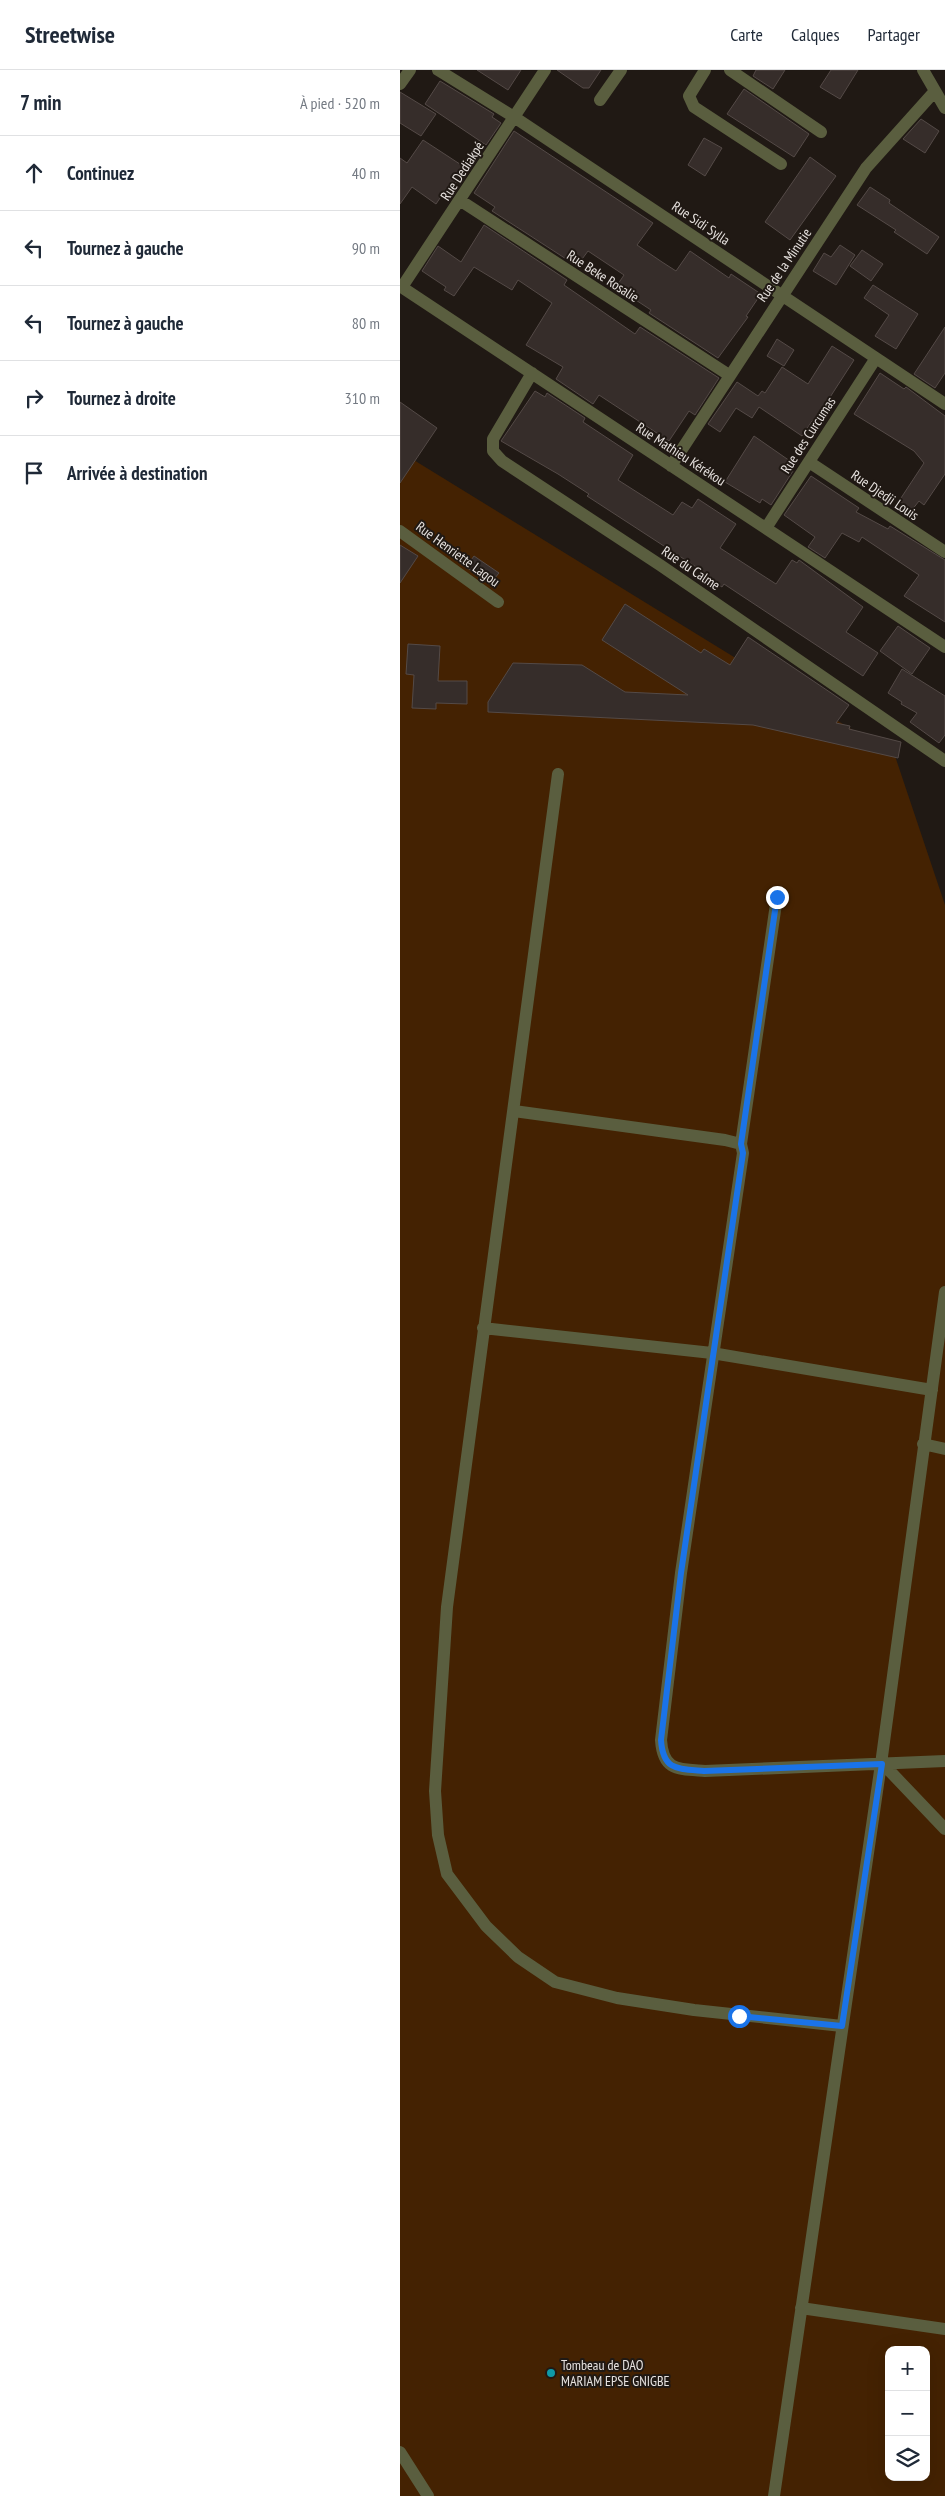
<!DOCTYPE html>
<html lang="fr">
<head>
<meta charset="utf-8">
<style>
  body { margin:0; font-family:"PT Sans Narrow",sans-serif; background:#f6f6f7; color:#1f2937 }
  .controls { position:absolute; right:15px; bottom:15px; display:grid; overflow:hidden; border-radius:10px; box-shadow:0 5px 20px #0002 }
  .controls button { width:45px; height:45px; display:grid; place-items:center; padding:0; border:0; border-bottom:1px solid #e0e1e3; background:#fff; color:#1f2937; font:25px sans-serif }
  .stop { position:absolute; width:15px; height:15px; margin:-11px; border:4px solid #1a73e8; border-radius:50%; background:#fff }
  .stop.end { background:#1a73e8; border-color:#fff; box-shadow:0 1px 5px #0008 }
  .list { margin:0; padding:0; list-style:none }
  h2 { display:flex; justify-content:space-between; align-items:center; height:65px; margin:0; padding:0 20px; font-size:21px }
  h2 small { font-size:16px; font-weight:400; color:#747a83 }
  .list li { display:grid; grid-template-columns:32px 1fr auto; gap:15px; align-items:center; box-sizing:border-box; height:75px; padding:0 20px; border-top:1px solid #e0e1e3 }
  .list b { display:block; font-size:19px; white-space:nowrap }
  .list em { font-size:16px; font-style:normal; color:#747a83 }
  .icon { flex:none; width:28px; height:28px; fill:none; stroke:currentColor; stroke-width:2; stroke-linecap:round; stroke-linejoin:round }
  .map { position:relative; flex:none; width:545px; height:2426px; overflow:hidden }
  header { display:flex; align-items:center; gap:30px; box-sizing:border-box; height:70px; padding:0 25px; background:#fff; border-bottom:1px solid #e0e1e3 }
  header strong { font-size:24px }
  nav { display:flex; gap:28px; margin-inline-start:auto; font-size:18px }
  main { display:flex }
  aside { flex:1; background:#fff }
  .map>svg:first-child { display:block }
</style>
</head>
<body>
<header>
<strong>Streetwise</strong>
<nav><a>Carte</a><a>Calques</a><a>Partager</a></nav>
</header>
<main>
<aside>
<h2>7 min<small>À pied · 520 m</small></h2>
<ul class="list">
<li><svg class="icon" aria-label="ahead" viewBox="0 0 24 24"><path d="M12 20V5M6 11l6-6 6 6"/></svg><div><b>Continuez</b></div><em>40 m</em></li>
<li><svg class="icon" aria-label="left" viewBox="0 0 24 24"><path d="M17 20v-9H6M10 6l-5 5 5 5"/></svg><div><b>Tournez à gauche</b></div><em>90 m</em></li>
<li><svg class="icon" aria-label="left" viewBox="0 0 24 24"><path d="M17 20v-9H6M10 6l-5 5 5 5"/></svg><div><b>Tournez à gauche</b></div><em>80 m</em></li>
<li><svg class="icon" aria-label="right" viewBox="0 0 24 24"><path d="M7 20v-9h11M14 6l5 5-5 5"/></svg><div><b>Tournez à droite</b></div><em>310 m</em></li>
<li><svg class="icon" aria-label="arrive" viewBox="0 0 24 24"><path d="M6 21V4h12l-3 4 3 4H6"/></svg><div><b>Arrivée à destination</b></div></li>
</ul>
</aside>
<div class="map">
<svg width="545" height="2426" viewBox="0 0 545 2426">
  <rect width="100%" height="100%" fill="#201914"/>
  <path fill="#442202" fill-rule="evenodd" d="M4,384L495,686L545,835V2426H0V393ZM489,2280H526V2407H489Z"/>
  <path fill="#362d2a" stroke="#544a47" d="M77,0H121L108,20Z
    M157,0H201L189,18H183Z
    M356,0H385L373,19L353,6Z
    M431,0H458L440,29L420,17Z
    M40,11L94,44L92,47L101,53L86,75L25,34Z
    M344,19L409,64L394,87L327,44Z
    M0,22L36,44L21,66L0,53Z
    M521,49L539,61L525,83L503,69Z
    M114,61L253,153L237,175L262,192L276,201L290,181L329,208L331,204L361,224L346,246L348,247L318,288L249,243L251,240L216,217L224,205L188,181L177,196L92,141L95,137L74,123Z
    M304,68L322,78L305,106L288,95Z
    M23,70L69,100L60,114L56,112L46,127L42,125L36,134L12,117L0,134V88L7,93Z
    M410,87L436,106L390,170L365,152Z
    M470,117L490,130L489,133L539,167L527,184L494,162L496,160L457,135Z
    M84,155L167,210L164,215L235,264L240,257L319,308L295,345L289,341L269,371L199,325L193,334L156,309L163,297L126,275L152,233L118,210L112,220L74,197L54,226L44,220L46,217L22,201L38,176L61,192Z
    M440,175L455,185L436,215L413,201L424,183L431,187Z
    M462,180L483,194L471,211L450,196Z
    M473,215L518,244L496,279L475,266L489,245L464,228Z
    M545,257V303L535,318L514,304Z
    M377,269L394,280L384,296L367,286Z
    M432,276L454,290L414,352L412,351L402,366L359,337L352,348L336,338L320,362L308,354L337,312L358,326L362,321L365,323L382,297L408,314Z
    M480,303L504,319L506,317L545,346V404L524,435L519,431L512,440L499,431L524,393L514,381L454,344Z
    M135,321L145,327L147,323L185,348L183,352L233,385L218,410L273,445L282,432L292,438L298,429L336,454L320,478L376,514L392,490L397,493L399,490L463,537L446,562L478,583L463,606L324,514L322,517L306,507L307,504L187,426L189,424L158,404L101,371Z
    M0,332L37,358L0,413Z
    M354,366L390,391L386,397L393,401L371,435L362,429L360,433L325,412Z
    M411,406L459,438L456,442L488,459L490,456L545,490V552L504,526L519,505L462,467L459,472L442,463L425,488L408,477L415,467L384,445Z
    M0,475L18,486L0,513Z
    M74,486L99,503L90,514L66,497Z
    M225,534L301,583L304,579L330,595L348,567L449,635L436,653L450,656L449,659L501,672L498,688L353,655L88,642V632L113,593L182,595L225,622L288,625L202,570Z
    M498,556L530,578L512,604L480,581Z
    M8,574L40,576L38,611H67V634L36,633V639L12,638L14,605L6,604Z
    M502,599L545,626V665L539,673L510,652L517,643L501,634L502,632L488,623Z"/>
  <g fill="none" stroke-linecap="round" stroke-linejoin="round">
    <path stroke="#5a5e3f" stroke-width="12" d="M38,0L114,47L545,334
      M305,0L289,26L294,37L381,94
      M330,0L421,62
      M523,0L545,38
      M0,14L10,0
      M200,30L221,0
      M61,131L329,305
      M0,216L545,577
      M2,217L145,0
      M132,303L93,369V381L102,391L260,495L545,691
      M409,392L545,482
      M271,396L466,98L535,21
      M366,458L476,288
      M0,461L98,532
      M158,704L47,1537L35,1721L38,1765L47,1804L86,1856L118,1887L155,1912L217,1928L294,1940L442,1956
      M377,827L341,1074L343,1083L281,1503L261,1670C263,1701 278,1699 305,1701L545,1691
      M114,1041L325,1070L341,1074
      M83,1258L312,1283L532,1320
      M523,1374L545,1379
      M484,1695L545,1759
      M401,2238L545,2259
      M0,2382L28,2426
      M374,2426L481,1694L545,1222"/>
  </g>
  <g fill="none" stroke-linecap="round" stroke-linejoin="round">
    <path stroke="#1a73e8" stroke-width="6" d="M339,1946L442,1956L482,1694L304,1701C278,1699 263,1701 261,1670L281,1503L343,1083L341,1074L377,827"/>
  </g>
  <circle fill="#0f9aa8" stroke="#201914" stroke-width="2" cx="151" cy="2303" r="5"/>
  <g text-anchor="middle" dominant-baseline="central" stroke-width="4" stroke-linejoin="round" paint-order="stroke">
    <g font-size="14" fill="#e7e2df" stroke="#201914">
      <text transform="translate(62 101) rotate(-57)">Rue Dediakpé</text>
      <text transform="translate(301 153) rotate(34)">Rue Sidi Sylla</text>
      <text transform="translate(384 195) rotate(-56)">Rue de la Minutie</text>
      <text transform="translate(203 206) rotate(33)">Rue Beke Rosalie</text>
      <text transform="translate(408 365) rotate(-57)">Rue des Curcumas</text>
      <text transform="translate(281 384) rotate(33)">Rue Mathieu Kérékou</text>
      <text transform="translate(485 425) rotate(34)">Rue Djedji Louis</text>
      <text transform="translate(58 484) rotate(36)">Rue Henriette Lagou</text>
      <text transform="translate(291 498) rotate(34)">Rue du Calme</text>
    </g>
    <g font-size="14" fill="#e7e2df" stroke="#201914" text-anchor="start">
      <text x="161" y="2295">Tombeau de DAO<tspan x="161" dy="16">MARIAM EPSE GNIGBE</tspan></text>
    </g>
  </g>
</svg>
<div class="controls">
<button>+</button>
<button>−</button>
<button><svg class="icon" aria-label="layers" viewBox="0 0 24 24"><path d="M12 4l9 5-9 5-9-5zM3 14l9 5 9-5"/></svg></button>
</div>
<div class="stop" style="left:339px;top:1946px"></div>
<div class="stop end" style="left:377px;top:827px"></div>
</div>
</main>
</body>
</html>
